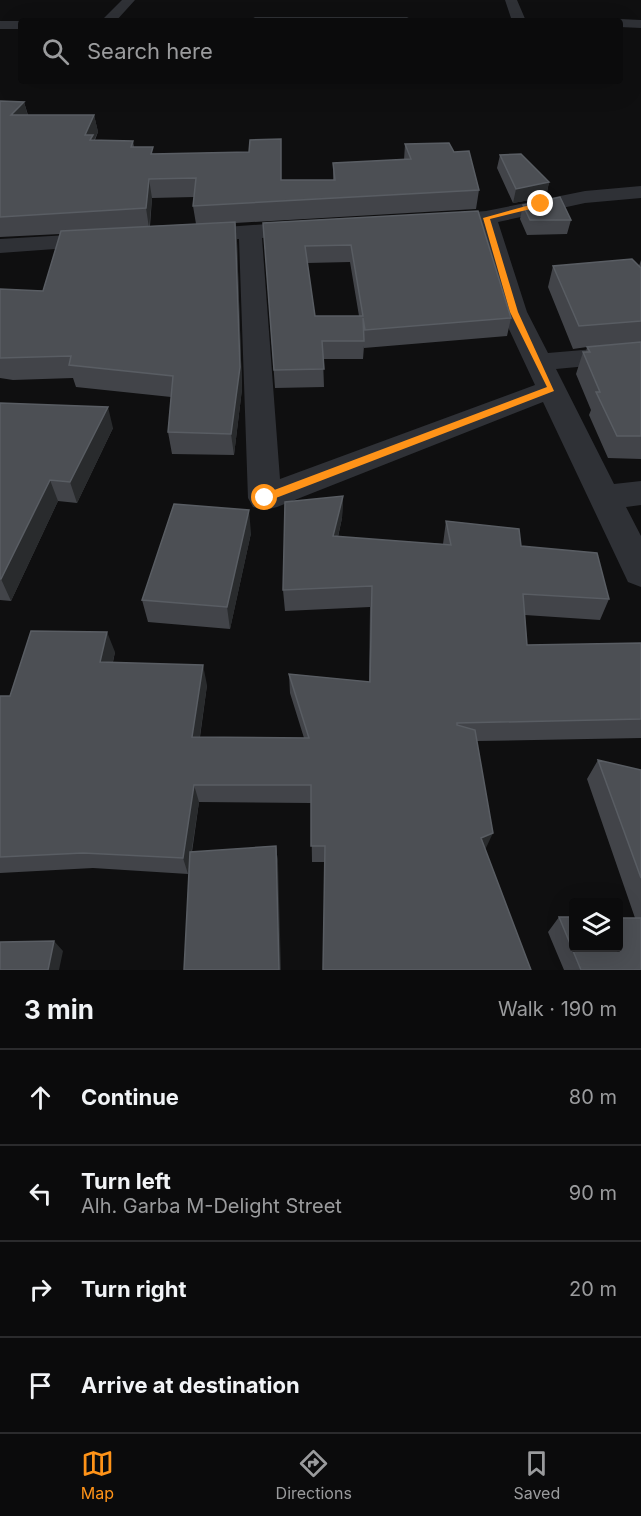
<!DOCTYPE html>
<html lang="en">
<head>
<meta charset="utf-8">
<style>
  body { margin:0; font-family:Inter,sans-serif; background:#141415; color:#f1f3f6 }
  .controls { position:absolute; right:18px; bottom:18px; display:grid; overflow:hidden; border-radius:6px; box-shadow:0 6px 24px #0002 }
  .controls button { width:54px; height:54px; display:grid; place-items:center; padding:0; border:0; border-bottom:2px solid #2b2b2d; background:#0b0b0c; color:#f1f3f6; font:30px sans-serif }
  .stop { position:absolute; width:18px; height:18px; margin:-14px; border:4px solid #ff9318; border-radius:50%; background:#fff }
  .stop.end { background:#ff9318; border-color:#fff; box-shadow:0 2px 6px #0008 }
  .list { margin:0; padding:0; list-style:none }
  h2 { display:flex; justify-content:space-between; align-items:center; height:78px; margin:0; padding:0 24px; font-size:26px }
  h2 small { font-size:20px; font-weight:400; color:#9a9b9d }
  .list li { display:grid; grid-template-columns:39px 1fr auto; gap:18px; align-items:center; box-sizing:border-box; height:96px; padding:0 24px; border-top:2px solid #2b2b2d }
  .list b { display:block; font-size:22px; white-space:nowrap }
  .list p { margin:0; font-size:20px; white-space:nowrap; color:#9a9b9d }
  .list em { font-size:20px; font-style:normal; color:#9a9b9d }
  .icon { flex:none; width:33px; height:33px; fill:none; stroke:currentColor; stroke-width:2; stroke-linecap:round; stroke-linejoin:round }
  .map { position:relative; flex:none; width:641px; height:970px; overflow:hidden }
  .search { position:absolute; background:#0b0b0c; box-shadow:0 6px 24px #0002; left:18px; right:18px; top:18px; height:66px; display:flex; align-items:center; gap:15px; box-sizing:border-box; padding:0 21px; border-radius:6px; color:#9a9b9d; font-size:22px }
  .sheet { height:462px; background:#0b0b0c }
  nav { display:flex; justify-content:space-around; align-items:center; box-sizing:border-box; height:84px; border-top:2px solid #2b2b2d; background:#0b0b0c; font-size:16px; color:#9a9b9d }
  nav a { display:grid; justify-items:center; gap:3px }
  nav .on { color:#ff9318 }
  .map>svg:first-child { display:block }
</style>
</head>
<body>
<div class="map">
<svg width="641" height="970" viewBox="0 0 641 970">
  <rect width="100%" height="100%" fill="#0f0f10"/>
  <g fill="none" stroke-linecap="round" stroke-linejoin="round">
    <path fill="#2f3136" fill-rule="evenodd" d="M122,0H135L116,21H101Z
      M505,0H517L526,21H512Z
      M255,17H407L414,21H248Z
      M620,19L641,20V28L620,27V21H614Z
      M0,21H22L21,29H0Z
      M641,186V198L585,203L498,222L527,312L548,353L641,345V361L556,369L614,484L641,481V505L626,507L641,536V587L628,582L543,402L277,507L265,510L253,507L248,498L239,239L193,242L185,240L182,235L185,230L309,221L317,223L320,228L317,233L262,238L280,479L535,385L501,312L477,225L427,226L424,221L427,216L486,211L585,191Z
      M102,233L110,235L113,240L110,245L0,253V239Z"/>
  </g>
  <path fill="#424449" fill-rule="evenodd" d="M0,101L24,102L28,115H94L98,132L95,140L133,141L134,147L154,154L249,152L281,139V180H333V163L404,160L405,144L454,152L479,190L476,209L235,223L237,241L242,389L234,455L172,454L168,432L171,397L76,387L73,378L13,380L0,378V289L43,291L60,234L0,237ZM194,197L193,206L196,224L150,226L152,198Z
    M500,155L549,182L546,197L513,203L497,168Z
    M523,205L571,220L567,234L527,235L520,219Z
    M478,211L511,318L507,336L364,348V346L363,359H323L324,387L275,388L263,223ZM350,262L359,316H315L307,263Z
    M641,260V459L608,458L589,415L591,410L576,374L583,352H586L587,347L573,349L548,287L553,266H639Z
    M0,403L113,428L77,503L58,501L11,601L0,600Z
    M343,496L342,518L338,537L443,544L446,521L521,546L609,599L600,620L525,615L527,645L641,643V738L477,741L325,862H312L311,803L199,802L192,852L276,846L278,863L189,868L188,874L93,868L0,873V696H10L115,652L113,662L207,685L200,737L304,738L290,693L289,674L369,682L370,607L285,611L283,590Z
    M251,533L230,629L148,622L142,600Z
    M598,760L641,770V970H564L548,932L559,917L635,918L587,779Z"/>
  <path fill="#292b2d" d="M24,102L29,120L11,115Z
    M94,115L98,132L94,140L97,153L85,135Z
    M149,179L152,198L149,228L146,208Z
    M549,182L546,197L513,203L516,189Z
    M235,222L237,241L242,389L234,455L231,434Z
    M108,407L113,428L77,503L70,482Z
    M50,480L58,501L11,601L1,579Z
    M343,496L342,518L333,558V536Z
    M249,510L251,533L230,629L227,607Z
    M107,632L115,652L108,682L100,662Z
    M203,665L207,685L197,756L192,737Z
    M194,785L199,802L188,874L183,858Z
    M493,833L485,850L481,838Z
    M276,846L278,863L281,970H279Z
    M54,941L63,951L59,970H48Z"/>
  <path fill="#4c4f54" stroke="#595d63" stroke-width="1.5" fill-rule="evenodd" d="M0,101L24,102L11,115H94L85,135H93L90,140L133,141L131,147H153L151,154L249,152L250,140L281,139V180H335L333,163L411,159L405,144L449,143L454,152L469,151L479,190L193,206L196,178L149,179L146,208L0,217Z
    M521,154L549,182L516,189L500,155Z
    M560,197L571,220H530L523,205Z
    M478,211L511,318L365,330L363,318L364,341H322L324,369L274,370L263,223ZM351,245L363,316H315L305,246Z
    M235,222L240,367L231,434L168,432L173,376L69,365L71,356L0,358V289L43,291L61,231Z
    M632,259L641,268V321L579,326L553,266Z
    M641,342V436H617L596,392H600L583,352H590L587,347Z
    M0,403L108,407L70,482L50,480L1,579H0Z
    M343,496L333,536L451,545L446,521L519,529L521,546L597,553L609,599L523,594L527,645L641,643V719L457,723V725L475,730L493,833L481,838L531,970H323L325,846H311V785H194L183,858L83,853L0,857V696H10L31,631L107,632L100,662L203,665L192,737L309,738L289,674L370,682L372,586L283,590L285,502Z
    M174,504L249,510L227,607L142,600Z
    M598,760L641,770V878Z
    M276,846L279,970H184L190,852Z
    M559,917H573V948H618V918H641V970H581Z
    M54,941L48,970H0V942Z"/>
  <path fill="#ff9318" d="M541,202L543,206L490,219L518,312L554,391L268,501H261V495L547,387L510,312L483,218Z"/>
</svg>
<div class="controls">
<button><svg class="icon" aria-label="layers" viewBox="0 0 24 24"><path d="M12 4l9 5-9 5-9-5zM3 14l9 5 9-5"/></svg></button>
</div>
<div class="stop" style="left:265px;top:498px"></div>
<div class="stop end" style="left:541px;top:204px"></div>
<div class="search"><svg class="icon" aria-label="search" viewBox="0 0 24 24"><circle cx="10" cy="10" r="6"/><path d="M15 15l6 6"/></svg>Search here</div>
</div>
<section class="sheet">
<h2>3 min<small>Walk · 190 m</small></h2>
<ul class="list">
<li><svg class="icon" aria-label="ahead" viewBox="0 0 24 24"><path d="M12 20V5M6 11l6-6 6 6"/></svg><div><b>Continue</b></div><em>80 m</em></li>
<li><svg class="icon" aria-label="left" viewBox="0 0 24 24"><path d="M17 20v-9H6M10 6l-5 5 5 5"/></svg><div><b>Turn left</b><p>Alh. Garba M-Delight Street</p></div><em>90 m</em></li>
<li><svg class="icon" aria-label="right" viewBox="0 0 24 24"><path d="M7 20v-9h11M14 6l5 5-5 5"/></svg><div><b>Turn right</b></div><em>20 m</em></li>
<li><svg class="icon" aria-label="arrive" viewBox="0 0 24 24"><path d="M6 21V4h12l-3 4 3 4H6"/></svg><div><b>Arrive at destination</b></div></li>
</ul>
</section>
<nav>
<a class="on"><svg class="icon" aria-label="map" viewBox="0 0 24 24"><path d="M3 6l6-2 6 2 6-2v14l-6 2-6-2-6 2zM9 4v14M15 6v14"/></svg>Map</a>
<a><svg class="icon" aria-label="directions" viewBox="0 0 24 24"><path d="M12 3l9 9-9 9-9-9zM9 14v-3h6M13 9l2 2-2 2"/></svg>Directions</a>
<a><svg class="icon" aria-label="saved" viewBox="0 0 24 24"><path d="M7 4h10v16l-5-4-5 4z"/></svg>Saved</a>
</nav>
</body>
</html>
